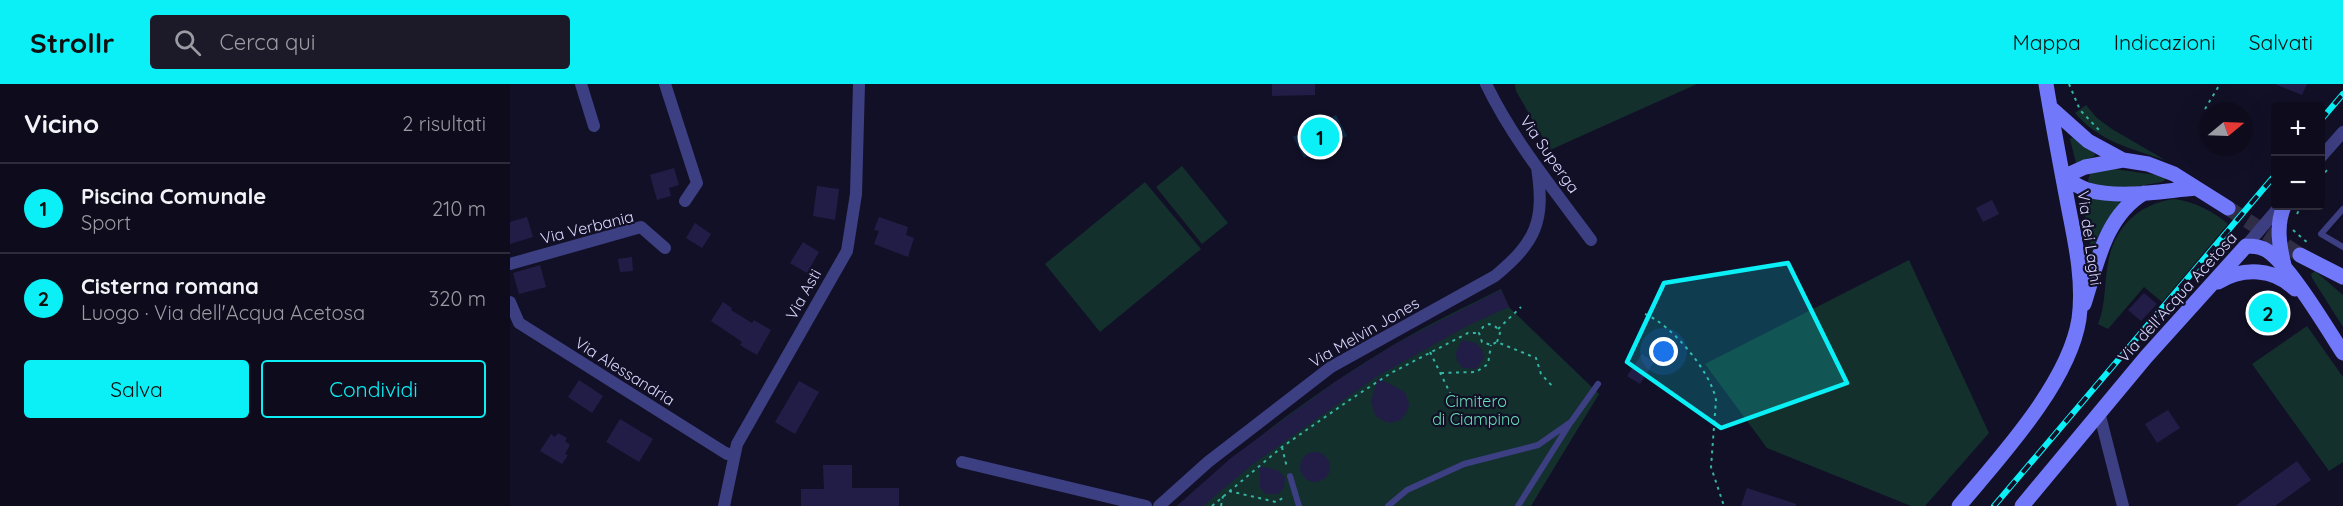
<!DOCTYPE html>
<html lang="it">
<head>
<meta charset="utf-8">
<style>
  body { margin:0; font-family:Quicksand,sans-serif; background:#1c1a29; color:#f1f3f6 }
  .controls { position:absolute; right:18px; top:18px; display:grid; overflow:hidden; border-radius:6px; box-shadow:0 6px 24px #0002 }
  .controls button { width:54px; height:54px; display:grid; place-items:center; padding:0; border:0; border-bottom:2px solid #2e2c3b; background:#0e0c1c; color:#f1f3f6; font:30px sans-serif }
  .compass { position:absolute; left:1689px; top:18px; width:54px; height:54px; border-radius:50%; background:#0e0c1c; box-shadow:0 6px 24px #0002; rotate:71deg }
  .you { position:absolute; left:1154px; top:268px; width:21px; height:21px; margin:-15px; border:4px solid #fff; border-radius:50%; background:#1a73e8; box-shadow:0 0 0 9px #1a73e833 }
  .badge { display:grid; place-items:center; width:39px; height:39px; border-radius:50%; background:#0af0f6; color:#111; font-size:20px; font-weight:700 }
  .pin { position:absolute; translate:-50% -50%; border:3px solid #fff; box-shadow:0 2px 6px #0006 }
  .list { margin:0; padding:0; list-style:none }
  h2 { display:flex; justify-content:space-between; align-items:center; height:78px; margin:0; padding:0 24px; font-size:26px }
  h2 small { font-size:20px; font-weight:400; color:#9b9ba3 }
  .list li { display:grid; grid-template-columns:39px 1fr auto; gap:18px; align-items:center; box-sizing:border-box; height:90px; padding:0 24px; border-top:2px solid #2e2c3b }
  .list b { display:block; font-size:22px; white-space:nowrap }
  .list p { margin:0; font-size:20px; white-space:nowrap; color:#9b9ba3 }
  .list em { font-size:20px; font-style:normal; color:#9b9ba3 }
  .actions { display:flex; gap:12px; padding:18px 24px }
  .actions a { flex:1; padding:14px 0; border:2px solid #0af0f6; border-radius:6px; text-align:center; font-size:21px; color:#0af0f6 }
  .actions .main { background:#0af0f6; color:#111 }
  .icon { flex:none; width:33px; height:33px; fill:none; stroke:currentColor; stroke-width:2; stroke-linecap:round; stroke-linejoin:round }
  .map { position:relative; flex:none; width:1833px; height:422px; overflow:hidden }
  header { display:flex; align-items:center; gap:36px; box-sizing:border-box; height:84px; padding:0 30px; background:#0af0f6; color:#111 }
  header strong { font-size:28px }
  nav { display:flex; gap:33px; margin-inline-start:auto; font-size:21px }
  .search { width:420px; height:54px; background:#1c1a29; display:flex; align-items:center; gap:15px; box-sizing:border-box; padding:0 21px; border-radius:6px; color:#9b9ba3; font-size:22px }
  main { display:flex }
  aside { flex:1; background:#0e0c1c }
  .map>svg:first-child { display:block }
</style>
</head>
<body>
<header>
<strong>Strollr</strong>
<div class="search"><svg class="icon" aria-label="search" viewBox="0 0 24 24"><circle cx="10" cy="10" r="6"/><path d="M15 15l6 6"/></svg>Cerca qui</div>
<nav><a>Mappa</a><a>Indicazioni</a><a>Salvati</a></nav>
</header>
<main>
<aside>
<h2>Vicino<small>2 risultati</small></h2>
<ul class="list">
<li><span class="badge">1</span><div><b>Piscina Comunale</b><p>Sport</p></div><em>210 m</em></li>
<li><span class="badge">2</span><div><b>Cisterna romana</b><p>Luogo · Via dell'Acqua Acetosa</p></div><em>320 m</em></li>
</ul>
<div class="actions"><a class="main">Salva</a><a>Condividi</a></div>
</aside>
<div class="map">
<svg width="1833" height="422" viewBox="0 0 1833 422">
  <rect width="100%" height="100%" fill="#121026"/>
  <path fill="#13302d" d="M1005,0H1187L1040,66L1006,7Z
    M1576,21L1587,34L1602,45L1655,76C1622,65 1588,57 1565,29Z
    M1563,53L1584,69L1585,72L1566,79L1560,55Z
    M672,82L718,139L692,160L646,103Z
    M1604,85L1653,92L1656,95L1652,98C1632,101 1596,111 1578,97L1580,89L1589,86Z
    M635,98L691,165L590,248L535,180Z
    M1574,113L1607,116L1610,120L1590,148L1582,168L1572,115Z
    M1664,115C1685,118 1701,126 1718,140L1652,218L1634,203L1598,245L1588,240C1596,220 1594,200 1598,179C1604,144 1628,120 1664,115Z
    M1399,176L1479,349L1415,422H1401L1257,364L1195,280Z
    M1805,187L1833,211V243L1802,194L1801,190Z
    M991,205L999,223L1005,229L1089,310L1021,422H667C734,362 807,306 885,260C919,240 955,223 991,205Z
    M1797,242L1833,293V378L1819,387L1742,280Z"/>
  <path fill="#102a4a" d="M826,31L837,52L794,74L783,53Z"/>
  <path fill="#221d47" d="M762,0H805V11L762,12Z
    M1765,0H1797L1792,11Z
    M164,84L169,101L159,104L161,112L147,116L140,91Z
    M307,102L329,105L325,136L303,132Z
    M1482,116L1489,130L1473,138L1466,124Z
    M17,133L23,153L0,160V138Z
    M369,133L398,143L396,151L404,154L398,173L364,160L369,147L364,146Z
    M185,139L201,150L192,164L176,154Z
    M293,158L309,168L297,189L280,179Z
    M122,173L123,187L110,188L108,175Z
    M30,181L36,203L9,210L3,189Z
    M991,206L999,223L959,241L866,293L743,380L693,422H667L721,374L828,296L885,260Z
    M1634,209L1647,220L1631,237L1618,226Z
    M213,218L222,224L221,226L242,239L244,236L261,246L247,271L230,261L232,258L225,253L201,237Z
    M952,256L966,259L972,265L974,274L966,285L953,284L947,277L946,268Z
    M1132,270L1144,278L1130,300L1117,292Z
    M868,294L895,308L899,320L898,326L891,336L879,339L868,334L864,329L861,317Z
    M69,296L93,312L82,329L58,313Z
    M289,297L309,308L285,350L265,338Z
    M1658,326L1670,344L1647,359L1635,340Z
    M110,335L143,355L129,378L96,358Z
    M48,349L57,354L55,357L60,361L55,370L58,371L52,380L30,367L41,350L45,353Z
    M790 383a15 15 0 1 1 30 0a15 15 0 1 1-30 0Z
    M1787,377L1801,396L1765,422H1725Z
    M313,381H342V404H389V422H291V405H314Z
    M750,382L767,386L775,393L774,404L768,410H756L750,404Z
    M1237,404L1286,420V422H1231Z"/>
  <g fill="none" stroke-linecap="round" stroke-linejoin="round">
    <path stroke="#302e46" stroke-width="15" stroke-dasharray="15 8" stroke-linecap="butt" d="M1718,124L1790,171"/>
    <path stroke="#34b4a3" stroke-width="2" stroke-dasharray="3 4.5" stroke-linecap="butt" d="M1559,0L1570,26L1590,47
      M1695,25L1710,0
      M1810,94L1819,84
      M1787,130L1791,122
      M1783,146L1799,160
      M1135,230C1162,241 1201,288 1206,316L1201,383L1214,422
      M988,245L1011,223
      M987,258L990,249L986,243L979,240L973,243L969,249L972,258L981,261L987,258L1026,274L1031,290L1044,304
      M920,268L941,311L951,314L957,323
      M931,289L966,288L978,280L981,261
      M772,363L777,384
      M719,407L766,418L776,412
      M702,422L772,363L841,315L881,289L958,249H969
      M711,422L713,412"/>
    <path stroke="#3d3f83" stroke-width="6" d="M1833,125L1811,150L1833,163
      M780,392L789,422
      M878,422L897,406L954,380L1028,361L1061,338L1088,300
      M1008,422L1059,341"/>
    <path stroke="#3d3f83" stroke-width="12" d="M71,0L84,42
      M155,0L187,99L175,117
      M976,0C1003,56 1044,106 1081,156
      M1810,74L1833,48
      M1736,162L1770,122
      M0,180L131,143L155,164
      M0,218L9,239L217,370L225,369
      M1589,328L1613,422
      M452,378L636,422
      M214,422L227,360L337,167L346,110L349,0
      M649,422L698,378L821,283L985,192C1027,157 1035,137 1027,83"/>
    <path stroke="#7278fa" stroke-width="15" d="M1541,24L1578,57L1613,76L1638,80L1664,90L1718,124
      M1553,93C1561,97 1569,104 1578,106C1612,115 1651,107 1686,104
      M1553,93L1575,83L1613,76
      M1774,122C1766,141 1769,161 1774,181
      M1736,162C1742,162 1748,162 1754,165C1776,175 1818,246 1833,269
      M1790,171L1833,193
      M1708,198C1733,183 1764,184 1785,205
      M1574,220C1587,180 1595,132 1634,109
      M1449,422C1490,373 1559,299 1569,235C1574,199 1566,161 1559,126C1551,84 1543,42 1536,0
      M1512,422L1636,273L1736,162"/>
    <g stroke="#0af0f6" stroke-width="6">
      <path id="rail" d="M1810,37L1833,10
        M1484,422L1766,90"/>
    </g>
    <use href="#rail" stroke="#121026" stroke-width="4" stroke-dasharray="11" stroke-linecap="butt"/>
  </g>
  <path fill="#0af0f6" fill-opacity="0.2" stroke="#0af0f6" stroke-width="4.5" stroke-linejoin="round" d="M1278,179L1337,299L1211,344L1117,278L1154,199Z"/>
  <g text-anchor="middle" dominant-baseline="central" stroke-width="4.5" stroke-linejoin="round" paint-order="stroke">
    <g font-size="16" fill="#d9d7fe" stroke="#121026">
      <text transform="translate(1040 70) rotate(55)">Via Superga</text>
      <text transform="translate(77 143) rotate(-14)">Via Verbania</text>
      <text transform="translate(1580 154) rotate(82)">Via dei Laghi</text>
      <text transform="translate(293 210) rotate(-61)">Via Asti</text>
      <text transform="translate(1667 213) rotate(-48)">Via dell'Acqua Acetosa</text>
      <text transform="translate(854 248) rotate(-30)">Via Melvin Jones</text>
      <text transform="translate(115 287) rotate(32)">Via Alessandria</text>
    </g>
    <g font-size="16" fill="#65dcb5" stroke="#121026">
      <text x="966" y="317">Cimitero<tspan x="966" dy="18">di Ciampino</tspan></text>
    </g>
  </g>
</svg>
<div class="controls">
<button>+</button>
<button>−</button>
</div>
<svg class="compass" viewBox="-18 -18 36 36"><path d="M0-13l5 13h-10z" fill="#e53935"/><path d="M0 13l5-13h-10z" fill="#9b9ba3"/></svg>
<div class="you"></div>
<div class="pin badge" style="left:810px;top:53px">1</div>
<div class="pin badge" style="left:1758px;top:229px">2</div>
</div>
</main>
</body>
</html>
